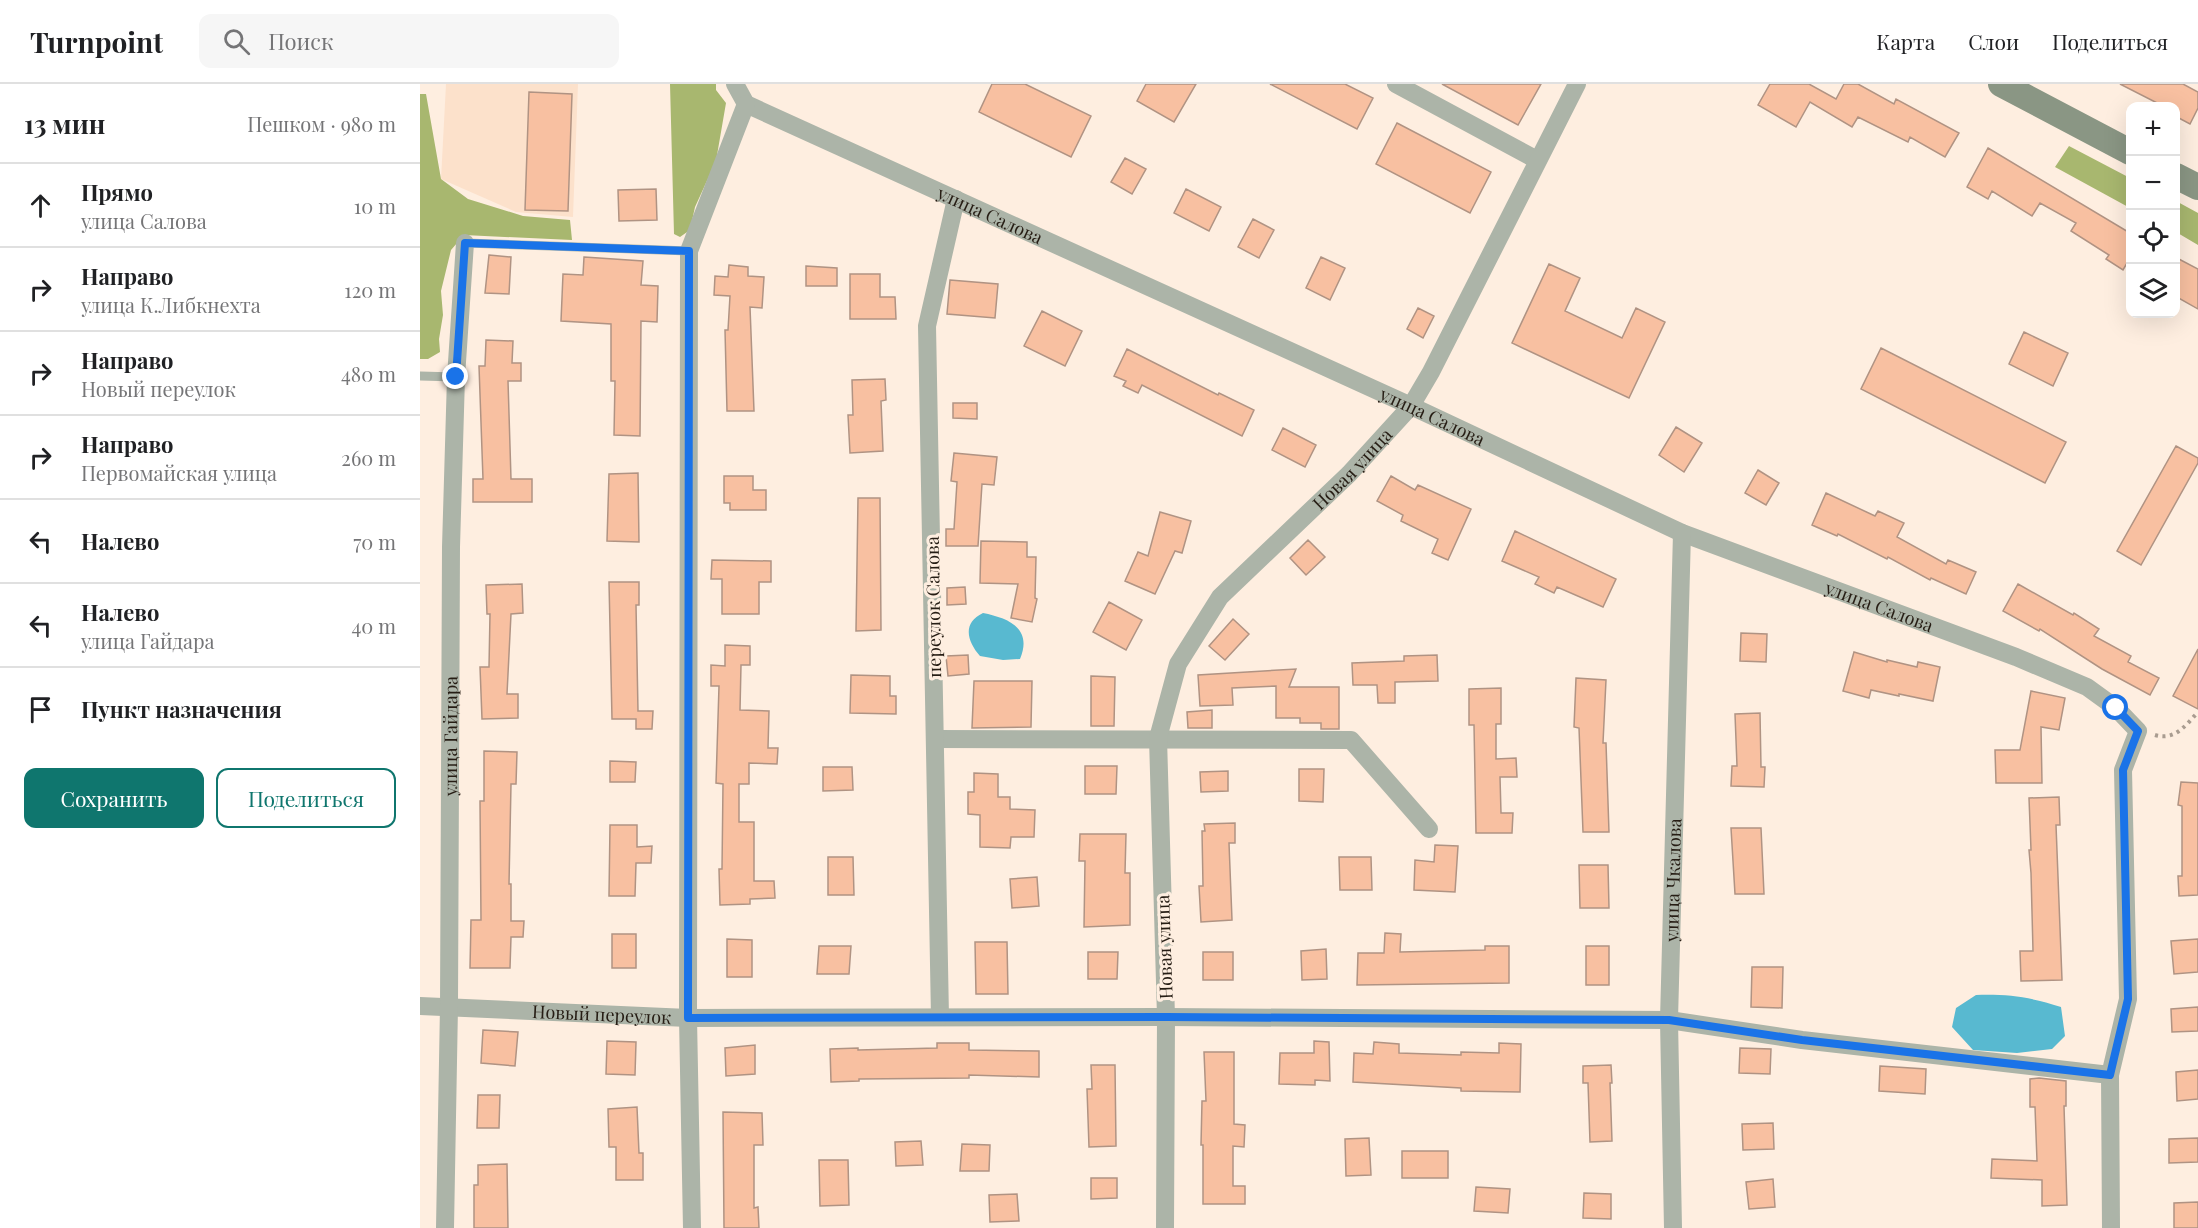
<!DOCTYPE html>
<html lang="ru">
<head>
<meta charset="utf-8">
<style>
  body { margin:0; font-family:"Playfair Display",serif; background:#f6f6f6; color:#202124 }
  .controls { position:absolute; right:18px; top:18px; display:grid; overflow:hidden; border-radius:12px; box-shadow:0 6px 24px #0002 }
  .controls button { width:54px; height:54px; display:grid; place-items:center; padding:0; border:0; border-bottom:2px solid #e0e0e0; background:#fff; color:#202124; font:30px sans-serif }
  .stop { position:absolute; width:18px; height:18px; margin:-14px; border:4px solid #1a73e8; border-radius:50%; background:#fff }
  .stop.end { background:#1a73e8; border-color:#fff; box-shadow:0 2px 6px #0008 }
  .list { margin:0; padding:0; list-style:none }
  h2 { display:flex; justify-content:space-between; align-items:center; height:78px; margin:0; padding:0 24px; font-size:26px }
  h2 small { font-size:20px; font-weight:400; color:#757577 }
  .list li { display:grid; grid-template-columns:39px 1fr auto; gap:18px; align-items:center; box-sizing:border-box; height:84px; padding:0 24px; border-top:2px solid #e0e0e0 }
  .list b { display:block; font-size:22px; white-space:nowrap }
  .list p { margin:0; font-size:20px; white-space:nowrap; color:#757577 }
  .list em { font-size:20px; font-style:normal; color:#757577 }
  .actions { display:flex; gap:12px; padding:18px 24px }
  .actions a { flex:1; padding:14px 0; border:2px solid #0f766e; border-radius:12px; text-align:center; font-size:21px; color:#0f766e }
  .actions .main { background:#0f766e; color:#fff }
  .icon { flex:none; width:33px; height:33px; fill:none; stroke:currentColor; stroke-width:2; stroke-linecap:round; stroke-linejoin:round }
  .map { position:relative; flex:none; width:1778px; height:1144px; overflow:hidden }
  header { display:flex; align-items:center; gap:36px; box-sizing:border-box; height:84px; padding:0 30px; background:#fff; border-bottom:2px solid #e0e0e0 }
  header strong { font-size:28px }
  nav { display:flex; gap:33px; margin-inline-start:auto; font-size:21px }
  .search { width:420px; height:54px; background:#f6f6f6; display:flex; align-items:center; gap:15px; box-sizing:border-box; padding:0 21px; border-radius:12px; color:#757577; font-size:22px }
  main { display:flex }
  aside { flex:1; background:#fff }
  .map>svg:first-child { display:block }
</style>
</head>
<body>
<header>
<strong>Turnpoint</strong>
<div class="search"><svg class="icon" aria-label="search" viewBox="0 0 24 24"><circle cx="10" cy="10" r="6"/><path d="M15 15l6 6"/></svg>Поиск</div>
<nav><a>Карта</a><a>Слои</a><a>Поделиться</a></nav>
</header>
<main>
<aside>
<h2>13 мин<small>Пешком · 980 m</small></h2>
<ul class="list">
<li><svg class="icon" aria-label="ahead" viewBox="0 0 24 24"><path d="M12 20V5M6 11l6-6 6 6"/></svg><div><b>Прямо</b><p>улица Салова</p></div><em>10 m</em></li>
<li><svg class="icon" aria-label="right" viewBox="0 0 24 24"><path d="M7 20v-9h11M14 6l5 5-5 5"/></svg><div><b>Направо</b><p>улица К.Либкнехта</p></div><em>120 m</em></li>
<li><svg class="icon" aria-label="right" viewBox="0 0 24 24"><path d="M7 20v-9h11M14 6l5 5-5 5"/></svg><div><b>Направо</b><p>Новый переулок</p></div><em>480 m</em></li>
<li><svg class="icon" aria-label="right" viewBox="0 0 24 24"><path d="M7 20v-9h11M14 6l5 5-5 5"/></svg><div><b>Направо</b><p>Первомайская улица</p></div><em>260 m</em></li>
<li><svg class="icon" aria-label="left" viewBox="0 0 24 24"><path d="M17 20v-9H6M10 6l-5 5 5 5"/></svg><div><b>Налево</b></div><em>70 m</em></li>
<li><svg class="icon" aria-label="left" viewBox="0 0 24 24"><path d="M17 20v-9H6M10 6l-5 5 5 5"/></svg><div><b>Налево</b><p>улица Гайдара</p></div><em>40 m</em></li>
<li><svg class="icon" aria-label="arrive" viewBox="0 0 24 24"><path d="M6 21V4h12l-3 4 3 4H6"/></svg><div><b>Пункт назначения</b></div></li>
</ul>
<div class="actions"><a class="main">Сохранить</a><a>Поделиться</a></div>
</aside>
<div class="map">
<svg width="1778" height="1144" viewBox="0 0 1778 1144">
  <rect width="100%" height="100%" fill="#feeee0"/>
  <path fill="#fce1cb" d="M26,0H158L153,133L96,128L21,95Z"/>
  <path fill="#a8b76f" d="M250,0H296V6L306,19L296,77L275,123L270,146L260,153L254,150Z
    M0,10H6L21,95L48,115L103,132L150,136L152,156L44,151L31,166L21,207L23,231L19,255L20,268L8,275H0Z
    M1649,62L1710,94V124L1635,83Z
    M1756,117L1778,129V161L1756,148Z"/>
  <path fill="#58b9d0" d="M563,529C588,534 613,544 600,575L583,576L560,572C547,557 542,539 563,529Z
    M1556,911C1588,910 1610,913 1641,923L1645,952L1632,965L1597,969L1553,966L1532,943L1536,924Z"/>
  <path fill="#f8c0a1" stroke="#b09383" stroke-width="1.5" d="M572,0H605L671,32L651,73L559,28Z
    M726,0H776L754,38L717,17Z
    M850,0H925L953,14L937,45Z
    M1022,0H1121L1098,41Z
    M1350,0H1389L1416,15L1424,0H1438L1474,20L1476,15L1539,49L1525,73L1490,53L1488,58L1438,33L1432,43L1390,18L1376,43L1338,21Z
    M1700,0H1763L1778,8V24L1770,40L1755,32V22H1743Z
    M109,8L152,10L148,127L105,126Z
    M977,39L1071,88L1050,129L956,80Z
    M1568,64L1710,149V174L1703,186L1686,175L1689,171L1651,147L1656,139L1620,119L1612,132L1572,107L1568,115L1547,103Z
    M705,74L726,85L712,110L691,98Z
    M236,105L237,136L199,137L198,106Z
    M766,105L801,123L789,147L754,129Z
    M833,135L854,146L839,174L818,163Z
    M69,171L91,173L89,210L65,209Z
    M164,173L223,177L221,201L238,202L237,238L221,237L220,352L194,351L195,297H191V240L141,237L143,190L163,191Z
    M901,173L925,184L910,216L886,204Z
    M1755,173L1778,185V225L1755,212Z
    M1129,180L1160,194L1145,227L1202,254L1216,224L1245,238L1209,314L1092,259Z
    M309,181L328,183V192L344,193L342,224L330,223L334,327H307L305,246H308L310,212L294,211L295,192L308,193Z
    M386,182L417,184V202H386Z
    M430,190H460V213H475L476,235H430Z
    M530,196L578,200L575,234L527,230Z
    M998,224L1014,232L1003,254L987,245Z
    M622,227L662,247L645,282L604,262Z
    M1604,248L1648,269L1633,302L1589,280Z
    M66,256L93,257L92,279H101V297H88L91,395H112V418H53V395H63L59,282H65Z
    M1461,264L1646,358L1625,399L1441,305Z
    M707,265L798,311L799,309L834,326L822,352L722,301L718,309L703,302L706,297L694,292Z
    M465,295L466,316L461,317L463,367L430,369L428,331H433L432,296Z
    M533,319H557V335L533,334Z
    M1256,343L1282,359L1264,388L1239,371Z
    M863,344L896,361L885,383L852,366Z
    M1756,362L1778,374V379L1721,481L1697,467Z
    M534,369L577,373L574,401L562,400L558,462H526V445H534L537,398L531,397Z
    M1338,386L1359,399L1346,421L1325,409Z
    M218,389L219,458L187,457L189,390Z
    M304,392H333V406H346V426H310V419H304Z
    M971,392L995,406L998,401L1051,425L1028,476L1012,469L1018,455L981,437L983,431L957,417Z
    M1406,409L1455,432L1458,427L1484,439L1477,453L1526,480L1528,476L1556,488L1546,510L1511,494L1510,496L1468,473L1467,475L1418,450L1417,452L1392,441Z
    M438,414H460L461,546L436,547Z
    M740,428L771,437L762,469L755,467L735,510L705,497L718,468L728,472Z
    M1095,447L1196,495L1183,523L1137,503L1134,509L1115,500L1119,493L1082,477Z
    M888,456L905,473L886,491L870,474Z
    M561,457L607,458V473H616L615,514L617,515L612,538L591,534L598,500L560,499Z
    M292,476L351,477V498H339V530H302V495H291Z
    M189,498H219V521H216L218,627H233L232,645H216V635H192Z
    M102,500L103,529L91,530L87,610H98V634L62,635L60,583H69L70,530H67L66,501Z
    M1598,500L1653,531L1654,529L1679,545L1674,552L1711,572L1708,578L1739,594L1730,611L1682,585L1620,545L1619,547L1583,527Z
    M545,503L546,520L527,521V504Z
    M689,518L722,536L706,566L673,548Z
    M813,535L829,550L805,576L789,562Z
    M1321,549L1347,550L1346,578L1320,577Z
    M305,561L330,562V581H321L320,626L349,627L348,664H358L357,680L329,679V700H319V738H334V797H354L355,814L330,815V820L300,821L299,785H302L303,700L296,699L299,602H291V581L305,582Z
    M1778,565V625L1753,612Z
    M1434,568L1467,578V576L1497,583L1498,578L1520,583L1513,617L1479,610V612L1451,606L1449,614L1423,607Z
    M548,571L549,590L528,592L526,572Z
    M1017,571L1018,597L975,598V619H958L957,601H933L932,579L984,577V572Z
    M876,585L869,603H919V645H901V639H880V634H856V602L812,604L813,621L780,622L778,591Z
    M431,591L470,592V612H476V630L430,629Z
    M671,592L695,593L694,642H671Z
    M1156,594L1186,596L1183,659H1186L1189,748H1163L1159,644L1154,643Z
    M554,597H612L611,643L552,644Z
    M1081,604V640H1076V675L1096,674L1097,693H1080L1081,729H1093L1092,749H1056L1054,641H1049V605Z
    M1611,607L1645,614L1639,646L1621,643L1622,699H1576L1575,666H1600Z
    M792,626V644H768L767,628Z
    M1340,629L1341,683H1345L1344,703L1311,702L1312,682H1317L1315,630Z
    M64,667L97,668L96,700H91L89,800H91V837H104L103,853H91L90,884H50L51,836H61L60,717H64Z
    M190,677L216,678L215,698H190Z
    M665,682H697L696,710H665Z
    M403,683H432L433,706L403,707Z
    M879,685H904L903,718L879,717Z
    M808,687V707L781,708L780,688Z
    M554,689L578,690V713H590V725L615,726L614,753H591L590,764L560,763V731L548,730V708H554Z
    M1761,698L1778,699V811L1759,812L1758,792H1762V722L1758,721Z
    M1639,713L1640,741H1636L1642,896L1601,897L1600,867H1613L1611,789L1609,766H1611L1609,714Z
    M815,739V759H809L812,836L781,838L779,802H783L782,747H785L784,740Z
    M190,741H217V763L232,762L231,779H216L215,812H189Z
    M1311,744H1341L1344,810H1315Z
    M660,750H706L705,789H710V841L664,843L665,777H659Z
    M1015,761L1038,762L1035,808L994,806L995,776L1014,778Z
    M408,773H433L434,811H408Z
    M919,773H951L952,806H920Z
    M1159,781H1188L1189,824H1160Z
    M617,793L619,822L592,824L590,795Z
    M965,849L981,850L980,868L1065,866V862H1089V899L937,901L938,869H964Z
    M192,850H216V884H192Z
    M307,855L332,856V893H307Z
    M1778,855V888L1754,890L1751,857Z
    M555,858H587L588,910H556Z
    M399,862H431L429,890H397Z
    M1166,862H1189V901H1166Z
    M906,865L907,895L882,896L881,867Z
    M668,868H698L697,895H668Z
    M783,868H813V896H783Z
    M1332,883H1363L1362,924L1331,923Z
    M1778,923V947L1752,948L1751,925Z
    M63,946L98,948L95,982L61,979Z
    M187,957L216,958L215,991L186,990Z
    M894,957L909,958L910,997L895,996V1001L859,1000L860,969H894Z
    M954,958L979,960V969L1041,971V968L1079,969V959L1101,960L1100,1008L1041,1007V1004L933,998L934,969L953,970Z
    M517,959H549V966L619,967V993L549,991V994L439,995V997L411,998L410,965L438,964V966L517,964Z
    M335,961V990L306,992L305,964Z
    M1320,964L1351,965L1350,990L1319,989Z
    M784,968H814V1040L825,1041L824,1063L813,1062V1102H825V1120H783V1061H781L782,1017H786Z
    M671,981H695L696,1062L669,1063L667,1005H672Z
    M1191,981L1192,999H1190L1192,1057L1170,1058L1168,999H1163V982Z
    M1460,982L1506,985L1505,1010L1459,1007Z
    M1778,986V1015L1757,1017L1756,988Z
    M1619,994L1646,997V1022H1644L1647,1121L1622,1122V1096L1571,1094L1572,1075L1617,1077L1615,1023H1610V995Z
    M58,1011H80L79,1044H57Z
    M217,1023L219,1069H223V1096H196V1063H189L188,1025Z
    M303,1028L342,1029L343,1061H334V1124L338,1123L339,1144H304Z
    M1353,1039L1354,1065L1323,1066L1322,1040Z
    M949,1054L951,1091L926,1092L925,1055Z
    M1778,1054V1078L1749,1079V1055Z
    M501,1057L503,1081L476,1082L475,1058Z
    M542,1060L570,1061L569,1087H540Z
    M982,1067H1028V1094H982Z
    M399,1076H428L429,1121L400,1122Z
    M87,1080L88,1144H54V1101H58V1081Z
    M671,1094H697V1114L671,1115Z
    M1353,1095L1355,1123L1329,1125L1326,1098Z
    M1056,1103L1090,1105L1088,1129L1054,1127Z
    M1164,1109L1191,1110V1135L1163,1134Z
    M597,1110L599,1137L570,1138L569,1111Z
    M1778,1118V1144H1754V1119Z"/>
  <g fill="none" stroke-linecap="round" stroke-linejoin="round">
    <path stroke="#a99c90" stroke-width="4" stroke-dasharray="3 4.5" stroke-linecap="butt" d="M1735,651C1755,657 1766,641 1778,628"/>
    <path stroke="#acb4a8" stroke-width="9" d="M45,159L269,167
      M0,292L36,293"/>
    <g stroke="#acb4a8" stroke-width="18">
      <path id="s1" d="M315,0L326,20L991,322L1262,449L1596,573L1667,603L1696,624L1718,647L1703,686L1708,915L1690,991L1691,1144"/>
      <path d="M976,0L1117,76"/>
      <path d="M515,655L931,656L1009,745"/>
      <path id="s2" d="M0,922L268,934L746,933L1249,936L1382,956L1690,991"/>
      <path d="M520,933L507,242L536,115"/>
      <path id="s3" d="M25,1144L29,922L31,463L36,293L45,159"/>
      <path d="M272,1144L268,934L269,167L326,20"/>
      <path id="s4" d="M745,1144L746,933L738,654L758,580L800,513L929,390L991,322L1011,288L1157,0"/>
      <path id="s5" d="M1253,1144L1249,936L1262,449"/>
    </g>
    <path stroke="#8a9684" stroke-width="26" d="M1581,0L1710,68
      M1756,92L1778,103"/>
  </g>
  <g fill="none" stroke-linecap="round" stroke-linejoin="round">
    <path stroke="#1a73e8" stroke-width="8" d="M36,293L45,159L269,167L268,934L746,933L1249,936L1382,956L1690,991L1708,915L1703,686L1718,647L1696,624"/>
  </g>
  <g text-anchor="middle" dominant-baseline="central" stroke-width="6" stroke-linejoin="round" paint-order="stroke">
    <g font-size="18" fill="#261d14" stroke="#feeee0">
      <text stroke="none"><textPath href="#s1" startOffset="291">улица Салова</textPath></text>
      <text stroke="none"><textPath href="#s1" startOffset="777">улица Салова</textPath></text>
      <text stroke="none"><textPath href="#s4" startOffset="830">Новая улица</textPath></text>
      <text transform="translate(513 523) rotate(-91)">переулок Салова</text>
      <text stroke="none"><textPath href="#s1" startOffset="1263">улица Салова</textPath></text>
      <text stroke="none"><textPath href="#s3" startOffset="492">улица Гайдара</textPath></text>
      <text stroke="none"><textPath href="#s5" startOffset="348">улица Чкалова</textPath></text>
      <text transform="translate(744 863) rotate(-92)">Новая улица</text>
      <text stroke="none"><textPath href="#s2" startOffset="182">Новый переулок</textPath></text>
    </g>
  </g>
</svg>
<div class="controls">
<button>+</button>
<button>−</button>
<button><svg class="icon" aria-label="locate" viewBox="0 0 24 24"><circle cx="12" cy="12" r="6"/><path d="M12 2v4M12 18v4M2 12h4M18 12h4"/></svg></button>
<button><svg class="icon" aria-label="layers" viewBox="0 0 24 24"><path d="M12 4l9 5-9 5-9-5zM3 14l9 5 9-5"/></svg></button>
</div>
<div class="stop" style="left:1696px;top:624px"></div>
<div class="stop end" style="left:36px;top:293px"></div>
</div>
</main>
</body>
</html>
